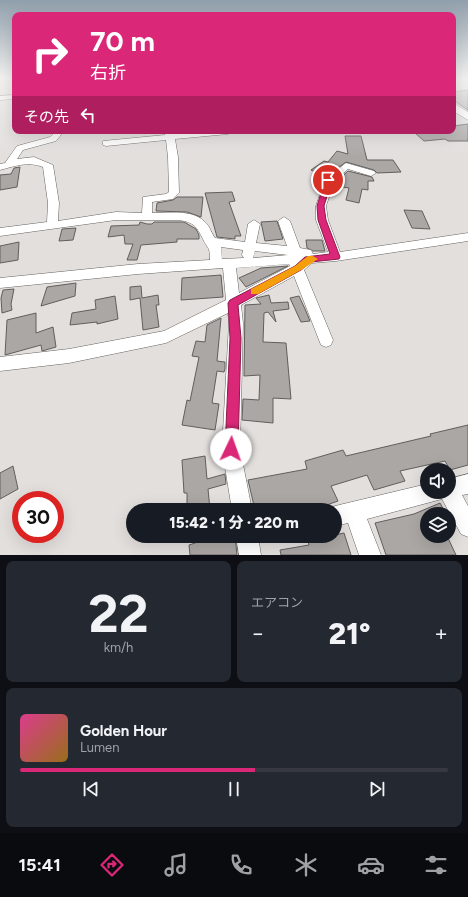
<!DOCTYPE html>
<html lang="ja">
<head>
<meta charset="utf-8">
<style>
  body { margin:0; font-family:Figtree,"Noto Sans JP",sans-serif; background:#242831; color:#f1f3f6; height:100vh; display:flex; flex-direction:column; font-size:15px; white-space:nowrap }
  * { box-sizing:border-box; margin:0 }
  p { font-size:13px; color:#9ea1a6 }
  .icon { flex:none; width:22px; height:22px; fill:none; stroke:currentColor; stroke-width:2; stroke-linecap:round; stroke-linejoin:round }
  .map { position:relative; height:555px; overflow:hidden }
  .side { display:flex; flex-direction:column; gap:6px; padding:6px; background:#0d0f14; flex:1 }
  .side>* { flex:none }
  .banner { position:absolute; left:12px; top:12px; width:444px; height:122px; border-radius:8px; box-shadow:0 4px 16px #0002; background:#db2777; color:#fff; overflow:hidden }
  .buttons { position:absolute; left:420px; top:463px; display:grid; gap:8px }
  .buttons a { display:grid; place-items:center; width:36px; height:36px; border-radius:50%; background:#171b24; box-shadow:0 4px 16px #0002; font-size:20px }
  .speed { position:absolute; left:12px; top:491px; display:flex; gap:8px; font-size:20px; font-weight:700; text-align:center }
  .speed>* { display:grid; place-content:center; width:52px; height:52px; border-radius:50%; background:#171b24; box-shadow:0 4px 16px #0002; line-height:1 }
  .speed .limit { border:6px solid #d22; background:#fff; color:#111 }
  .pin { position:absolute; display:grid; place-items:center; width:34px; height:34px; color:#fff; margin:-17px; border:2px solid #fff; border-radius:50%; box-shadow:0 1px 4px #0007 }
  .me { position:absolute; width:44px; margin:-22px; rotate:3deg; stroke-linejoin:round; filter:drop-shadow(0 0 3px #0008) }
  .turn { display:flex; align-items:center; gap:14px; height:84px; padding:0 12px; font-size:18px }
  .turn .icon { width:52px; height:52px; stroke-width:2.5 }
  .turn b { display:block; font-size:28px; line-height:34px }
  .then { display:flex; align-items:center; height:38px; padding:0 12px; background:#0003; gap:8px; font-size:15px }
  .big { font-size:30px; font-weight:800; line-height:1.1 }
  .side .widget { flex:1; display:flex; flex-direction:column; justify-content:center; gap:6px; min-width:0; padding:0 14px; border-radius:8px; background:#242831 }
  .side .dial { align-items:center; gap:0 }
  .dial b { font-size:52px; line-height:1 }
  .song { display:flex; align-items:center; gap:12px }
  .cover { width:48px; height:48px; border-radius:6px; background:linear-gradient(135deg,hsl(330 70% 55%),hsl(40 70% 35%)) }
  .played { height:4px; border-radius:2px; background:linear-gradient(90deg,#db2777 55%,#363941 55%) }
  .keys { display:flex; justify-content:space-around; direction:ltr }
  .heat { display:flex; justify-content:space-between; align-items:center; font-size:22px; direction:ltr }
  .side .tiles { flex:1; display:grid; gap:6px; grid-template-columns:1fr 1fr }
  .widget:last-child { grid-column:span 2 }
  .trip { position:absolute; left:126px; top:503px; width:216px; height:40px; border-radius:20px; background:#171b24; box-shadow:0 4px 16px #0002; font-weight:800; line-height:40px; text-align:center }
  .menu { display:flex; height:64px; justify-content:space-around; align-items:center; background:#090b0e; color:#9ea1a6 }
  .menu .icon { width:28px; height:28px }
  .menu .current { color:#db2777 }
  .menu b { font-size:18px; color:#f1f3f6 }
  .map>svg:first-child { display:block }
  .building { fill:#aaa7a5; stroke:#615e5c }
  .lines { fill:none; stroke-linecap:round; stroke-linejoin:round }
  .minor-casing { stroke:#656360; stroke-width:1 }
  .major-casing { stroke:#656360; stroke-width:1 }
  .minor { fill:#fff; fill-rule:evenodd }
  .major { fill:#fff; fill-rule:evenodd }
  .route { fill:#db2777; stroke:#8e194d }
  .slow { fill:#f59e0b }
</style>
</head>
<body>
<div class="map">
<svg width="468" height="555" viewBox="0 0 468 555">
  <rect width="100%" height="100%" fill="#e2dfdd"/>
  <!-- building -->
  <g class="building">
    <polygon points="468,90 468,110 453,100 453,92"/>
    <polygon points="468,124 468,141 448,141 445,139 424,141 415,133 453,131 453,126"/>
    <polygon points="345,136 361,136 367,160 393,160 401,172 377,173 374,170 346,162 326,177 311,170 324,161 328,162 337,151 348,154"/>
    <polygon points="20,167 17,187 0,190 0,175 11,174 14,168"/>
    <polygon points="348,171 372,177 374,181 368,181 368,190 362,189 359,203 346,200 349,188 336,186 337,181"/>
    <polygon points="232,192 235,201 229,202 241,236 235,236 235,239 217,237 205,193"/>
    <polygon points="177,197 203,197 201,217 187,212 156,211 157,203 173,200"/>
    <polygon points="404,210 422,211 430,229 412,228"/>
    <polygon points="277,221 283,239 265,241 261,222"/>
    <polygon points="140,222 147,224 152,224 154,222 184,222 196,229 199,235 199,239 177,239 177,242 141,245 137,260 127,260 133,244 125,244 124,235 108,237 111,226 139,225"/>
    <polygon points="76,228 73,240 59,241 62,229"/>
    <polygon points="306,240 322,240 325,251 313,251 307,248"/>
    <polygon points="19,242 18,260 0,263 0,246"/>
    <polygon points="288,266 246,287 239,278 261,268"/>
    <polygon points="221,275 223,297 181,300 182,278"/>
    <polygon points="76,283 75,296 41,306 47,287"/>
    <polygon points="141,286 142,298 158,295 159,305 156,305 159,327 143,330 140,298 130,300 130,287"/>
    <polygon points="14,289 11,304 12,310 2,313 1,298 3,290"/>
    <polygon points="269,295 271,303 288,302 289,309 273,311 276,322 268,312 264,313 263,342 286,343 291,399 273,398 273,423 242,420 243,399 259,400 260,375 244,376 245,305 261,304 256,298"/>
    <polygon points="115,296 118,319 97,324 97,322 70,325 72,313 96,309 95,300"/>
    <polygon points="299,296 305,309 310,321 301,322 290,298"/>
    <polygon points="36,313 36,333 53,327 56,347 42,351 41,345 5,355 7,320"/>
    <polygon points="221,318 217,361 225,362 225,369 224,372 217,371 212,403 219,404 215,430 182,425 187,400 190,401 199,357 192,356 196,341 205,342 207,325"/>
    <polygon points="468,425 468,465 450,470 445,461 400,471 405,481 374,490 367,475 331,486 338,501 321,507 302,510 273,510 272,505 255,510 248,480 307,469 305,461 343,450 346,456 431,436 430,434"/>
    <polygon points="205,456 207,479 225,474 226,484 208,489 210,510 187,510 187,493 184,493 182,460"/>
    <polygon points="13,466 18,489 0,499 0,473"/>
    <polygon points="440,503 446,514 427,514 427,536 447,536 456,555 386,555 375,523 414,514"/>
    <polygon points="344,533 351,555 281,555 280,550 309,545 308,541"/>
    <polygon points="216,536 235,536 237,555 190,555 189,545"/>
  </g>
  <g class="lines">
    <!-- minor casing -->
    <g class="minor-casing">
      <g id="minor">
        <polygon points="15,95 15,99 0,100 0,96"/>
        <path d="M56,131H64L56,141L23,150L17,159L34,157L53,165L59,203L58,221L116,212L142,213L143,197L166,194L169,192L168,157L166,140L106,146L103,145V141L165,135V131H173L174,134L202,131H232L228,134L175,139L178,157L179,193L173,199L152,202V213C168,213 193,209 205,222C210,226 211,233 215,238L245,242L248,224L254,220L260,224L256,243L287,246L278,221L284,217L290,221L300,248L311,250L313,254L328,252L316,220V206L325,179L346,163L374,171L376,173L371,176L348,169L334,182L326,206L328,220L340,252L468,233V241L336,261L312,263L304,270L333,340L331,345L326,347L321,345L319,340L294,276L241,305L243,323L240,449L252,510H232L222,449L229,323L228,313L166,343L69,363L0,371V357L69,349L164,331L226,300L223,268L138,274L0,288V278L138,264L210,260C210,246 208,250 203,239C197,227 194,222 179,220H116L0,236V228L47,222L48,203L43,167C28,161 15,166 0,170V164L5,163L17,146L50,137ZM221,247L243,250L242,255L244,258L222,259ZM255,251L288,255L253,258ZM289,264L290,266L239,293L236,268Z"/>
        <polygon points="468,474 468,494 462,495 468,506 468,537 461,534 442,499 367,519 381,555 359,555 348,523 335,526 335,510 327,510 335,506 427,484 427,492 449,492 449,479"/>
        <polygon points="236,536 258,536 261,555 239,555"/>
      </g>
    </g>
    <!-- major casing -->
    <g class="major-casing">
      <polygon id="major" points="453,103 468,112 468,120 453,111"/>
    </g>
    <!-- minor -->
    <use href="#minor" class="minor"/>
    <!-- major -->
    <use href="#major" class="major"/>
  </g>
  <!-- sky -->
  <linearGradient id="sky" x2="0" y2="1"><stop stop-color="#909fac"/><stop offset="0.5" stop-color="#f2f1f0"/><stop offset="1" stop-color="#f2f1f0" stop-opacity="0"/></linearGradient>
  <rect width="468" height="156" fill="url(#sky)"/>
  <!-- route -->
  <polygon class="route" points="328,178 332,180 324,206 326,220 340,257 339,259 311,262 301,270 238,305 241,338 238,449 236,453 231,455 227,453 225,449 230,338 228,303 230,300 295,266 305,257 330,254 318,220 317,206 325,180"/>
  <!-- slow -->
  <polygon class="slow" points="308,256 313,256 318,259 301,270 258,294 251,294 251,289 295,266"/>
</svg>
<div class="buttons">
<a><svg class="icon" aria-label="sound" viewBox="0 0 24 24"><path d="M4 9h4l5-4v14l-5-4H4zM17 9q2 3 0 6"/></svg></a>
<a><svg class="icon" aria-label="layers" viewBox="0 0 24 24"><path d="M12 4l9 5-9 5-9-5zM3 14l9 5 9-5"/></svg></a>
</div>
<div class="speed"><div class="limit">30</div></div>
<div class="pin" style="left:328px;top:180px;background:#d93025"><svg class="icon" aria-label="arrive" viewBox="0 0 24 24"><path d="M6 21V4h12l-3 4 3 4H6"/></svg></div>
<svg class="me" style="left:231px;top:449px" viewBox="-20 -20 40 40"><circle r="19" fill="#fff"/><path d="M0-13L10 11 0 6-10 11z" fill="#db2777"/></svg>
<div class="trip">15:42 · 1 分 · 220 m</div>
<div class="banner">
<div class="turn"><svg class="icon" aria-label="right" viewBox="0 0 24 24"><path d="M7 20v-9h11M14 6l5 5-5 5"/></svg><div><b>70 m</b>右折</div></div>
<div class="then">その先<svg class="icon" aria-label="left" viewBox="0 0 24 24"><path d="M17 20v-9H6M10 6l-5 5 5 5"/></svg></div>
</div>
</div>
<section class="side">
<div class="tiles">
<div class="widget dial"><b>22</b><p>km/h</p></div>
<div class="widget"><p>エアコン</p>
<div class="heat"><a>−</a><b class="big">21°</b><a>+</a></div>
</div>
<div class="widget">
<div class="song"><i class="cover"></i><div><b>Golden Hour</b><p>Lumen</p></div></div>
<div class="played"></div>
<div class="keys"><svg class="icon" aria-label="previous" viewBox="0 0 24 24"><path d="M18 5L8 12l10 7zM5 5v14"/></svg><svg class="icon" aria-label="pause" viewBox="0 0 24 24"><path d="M8 5v14M16 5v14"/></svg><svg class="icon" aria-label="next" viewBox="0 0 24 24"><path d="M6 5l10 7-10 7zM19 5v14"/></svg></div>
</div>
</div>
</section>
<nav class="menu">
<b>15:41</b>
<svg class="icon current" aria-label="directions" viewBox="0 0 24 24"><path d="M12 3l9 9-9 9-9-9zM9 14v-3h6M13 9l2 2-2 2"/></svg>
<svg class="icon" aria-label="music" viewBox="0 0 24 24"><path d="M9 18V5l10-2v13"/><circle cx="6" cy="18" r="3"/><circle cx="16" cy="16" r="3"/></svg>
<svg class="icon" aria-label="phone" viewBox="0 0 24 24"><path d="M5 4h4l2 5-3 2q2 4 5 5l2-3 5 2v4C11 20 4 13 5 4z"/></svg>
<svg class="icon" aria-label="climate" viewBox="0 0 24 24"><path d="M12 3v18M4 7l16 10M4 17L20 7"/></svg>
<svg class="icon" aria-label="car" viewBox="0 0 24 24"><path d="M5 17H2v-5l4-1 3-4h7l3 4 3 1v5h-3M9 17h6M6 11h13"/><circle cx="7" cy="17" r="2"/><circle cx="17" cy="17" r="2"/></svg>
<svg class="icon" aria-label="filters" viewBox="0 0 24 24"><path d="M4 7h16M4 17h16"/><circle cx="9" cy="7" r="2"/><circle cx="15" cy="17" r="2"/></svg>
</nav>
</body>
</html>
